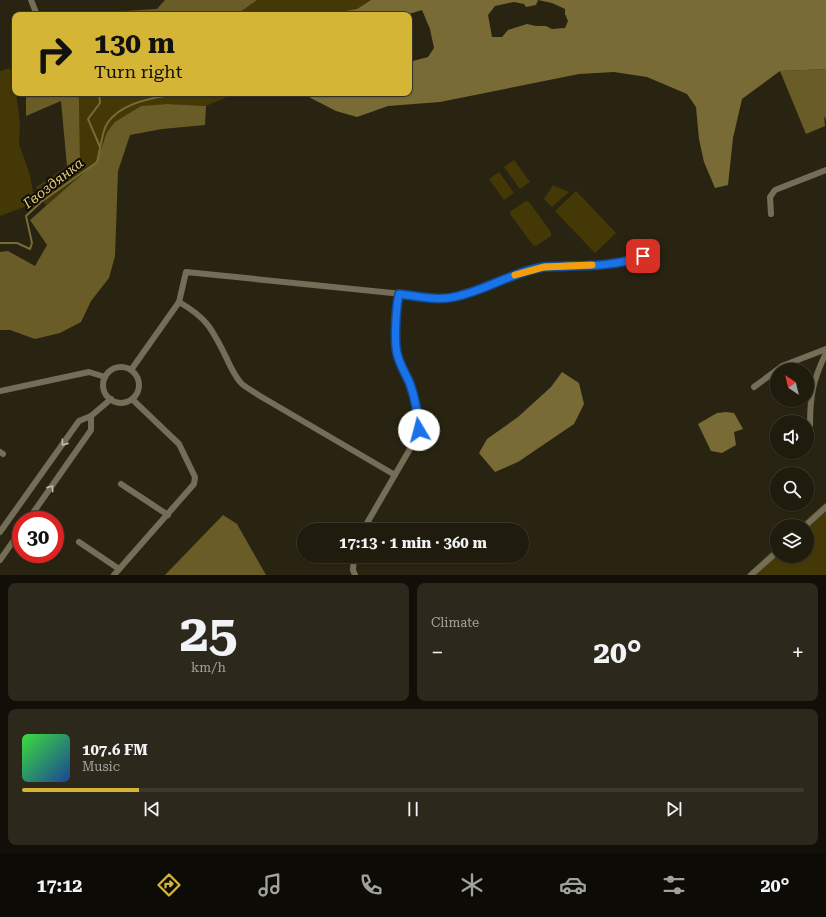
<!DOCTYPE html>
<html lang="en">
<head>
<meta charset="utf-8">
<style>
  body { margin:0; font-family:"Roboto Serif",serif; background:#2c281b; color:#f1f3f6; height:100vh; display:flex; flex-direction:column; font-size:15px; white-space:nowrap }
  * { box-sizing:border-box; margin:0 }
  p { font-size:13px; color:#a1a19d }
  .icon { flex:none; width:22px; height:22px; fill:none; stroke:currentColor; stroke-width:2; stroke-linecap:round; stroke-linejoin:round }
  .map { position:relative; height:575px; overflow:hidden }
  .drawer { display:flex; flex-direction:column; gap:8px; padding:8px; background:#110f07; flex:1 }
  .drawer>* { flex:none }
  .banner { position:absolute; left:12px; top:12px; width:400px; height:84px; border-radius:8px; box-shadow:0 1px 3px #0004,0 0 0 1px #3c392e; background:#d4b535; color:#111; overflow:hidden }
  .needle { width:26px; rotate:325deg }
  .fabs { position:absolute; left:770px; top:363px; display:grid; gap:8px }
  .fabs a { display:grid; place-items:center; width:44px; height:44px; border-radius:50%; background:#1f1b0d; box-shadow:0 1px 3px #0004,0 0 0 1px #3c392e; font-size:20px }
  .speed { position:absolute; left:12px; top:511px; display:flex; gap:8px; font-size:20px; font-weight:700; text-align:center }
  .speed>* { display:grid; place-content:center; width:52px; height:52px; border-radius:50%; background:#1f1b0d; box-shadow:0 1px 3px #0004,0 0 0 1px #3c392e; line-height:1 }
  .speed .limit { border:6px solid #d22; background:#fff; color:#111 }
  .pin { position:absolute; display:grid; place-items:center; width:34px; height:34px; color:#fff; margin:-17px; border-radius:8px; box-shadow:0 2px 6px #0006 }
  .me { position:absolute; width:44px; margin:-22px; rotate:352deg; stroke-linejoin:round; filter:drop-shadow(0 0 3px #0008) }
  .turn { display:flex; align-items:center; gap:14px; height:84px; padding:0 16px; font-size:18px }
  .turn .icon { width:52px; height:52px; stroke-width:2.5 }
  .turn b { display:block; font-size:28px; line-height:34px }
  .big { font-size:30px; font-weight:700; line-height:1.1 }
  .drawer .card { flex:1; display:flex; flex-direction:column; justify-content:center; gap:6px; min-width:0; padding:0 14px; border-radius:8px; background:#2c281b }
  .drawer .dial { align-items:center; gap:0 }
  .dial b { font-size:52px; line-height:1 }
  .song { display:flex; align-items:center; gap:12px }
  .cover { width:48px; height:48px; border-radius:6px; background:linear-gradient(135deg,hsl(120 70% 55%),hsl(220 70% 35%)) }
  .played { height:4px; border-radius:2px; background:linear-gradient(90deg,#d4b535 15%,#3c392e 15%) }
  .keys { display:flex; justify-content:space-around; direction:ltr }
  .heat { display:flex; justify-content:space-between; align-items:center; font-size:22px; direction:ltr }
  .drawer .tiles { flex:1; display:grid; gap:8px; grid-template-columns:1fr 1fr }
  .card:last-child { grid-column:span 2 }
  .trip { position:absolute; left:297px; top:523px; width:232px; height:40px; border-radius:20px; background:#1f1b0d; box-shadow:0 1px 3px #0004,0 0 0 1px #3c392e; font-weight:700; line-height:40px; text-align:center }
  .tabs { display:flex; height:64px; justify-content:space-around; align-items:center; background:#0c0b05; color:#a1a19d }
  .tabs .icon { width:28px; height:28px }
  .tabs .active { color:#d4b535 }
  .tabs b { font-size:18px; color:#f1f3f6 }
  .map>svg:first-child { display:block }
  .green { fill:#443807 }
  .forest { fill:#6a5c26 }
  .water { fill:#796b36; fill-rule:evenodd }
  .lines { fill:none; stroke-linecap:round; stroke-linejoin:round }
  .stream { stroke:#796b36; stroke-width:2 }
  .street { stroke:#746e58; stroke-width:6 }
  .oneway { stroke:#c0bcac }
  .route-casing { stroke:#114b97; stroke-width:10 }
  .route { stroke:#1a73e8; stroke-width:7 }
  .slow { stroke:#f59e0b; stroke-width:7 }
  .labels { text-anchor:middle; stroke-width:4; stroke-linejoin:round; paint-order:stroke }
  .water-label { font-size:14px; font-style:italic; fill:#e0ca78; stroke:#0f0d06 }
</style>
</head>
<body>
<div class="map">
<svg width="826" height="575" viewBox="0 0 826 575">
  <rect width="100%" height="100%" fill="#292411"/>
  <!-- green -->
  <g class="green">
    <polygon points="257,0 371,0 357,9 339,12 329,15 236,15"/>
    <polygon points="9,68 15,75 15,93 16,93 20,124 19,144 30,175 35,203 0,216 0,71"/>
    <polygon points="77,93 212,93 213,95 234,94 206,106 167,104 141,106 107,132 97,161 46,206 36,187 80,158 79,99"/>
    <polygon points="514,160 530,182 520,189 504,167"/>
    <polygon points="499,172 514,193 504,200 489,179"/>
    <polygon points="553,185 569,192 552,207 544,199"/>
    <polygon points="576,191 616,233 595,253 555,211"/>
    <polygon points="526,201 529,202 551,232 551,236 536,246 533,245 510,214 511,211"/>
    <polygon points="826,502 826,575 746,575 777,546 777,556 807,556 807,526 799,526"/>
  </g>
  <!-- forest -->
  <g class="forest">
    <polygon points="165,0 257,0 236,15 119,15 125,11 157,9"/>
    <polygon points="826,69 826,120 824,116 825,126 806,134 780,71"/>
    <polygon points="26,93 77,93 79,99 80,158 67,166 61,101 26,116"/>
    <polygon points="167,104 206,106 205,125 162,129 130,135 118,171 115,256 109,278 91,301 81,322 60,333 35,339 10,330 0,330 0,252 8,251 35,266 47,245 30,220 97,161 107,132 115,122 141,106"/>
    <polygon points="223,515 237,524 266,575 165,575"/>
  </g>
  <!-- water -->
  <g class="water">
    <path d="M371,0H826V69L780,71L742,99L733,138L728,185L715,188L704,162L699,139L696,107L687,94L647,77L614,72L579,74L440,102L388,106L357,117L336,111L303,94L289,93H409V62L428,57L434,48L430,29L422,10L406,15H329L339,12L357,9ZM538,0L552,3L565,9V14L568,21L565,28L552,29L546,26H536L527,24L508,30L502,37H492L488,15L495,6L514,2L524,4L526,7L536,5Z"/>
    <polygon points="562,372 579,383 584,404 574,424 518,462 495,472 479,453 487,439 518,417 551,387"/>
    <polygon points="726,412 734,413 743,429 734,432 736,445 722,453 711,451 698,424 717,413"/>
  </g>
  <g class="lines">
    <!-- stream -->
    <g class="stream">
      <polyline points="99,93 100,103 88,119 100,147"/>
      <path d="M0,243H17L30,249L32,243L26,216L41,202L97,162C100,151 101,139 105,128C116,101 164,95 190,93"/>
    </g>
    <!-- street -->
    <g class="street">
      <polyline points="31,0 37,15"/>
      <polyline points="771,214 770,197 775,190 826,170"/>
      <path d="M179,302C207,318 212,329 226,357C230,366 235,377 242,384C247,388 254,392 260,396L395,475"/>
      <circle cx="121" cy="385" r="18"/>
      <path d="M131,370L179,302L186,272L442,298C478,295 509,272 544,267C572,263 627,271 648,251"/>
      <polyline points="777,370 782,366 826,349"/>
      <polyline points="754,387 777,370"/>
      <polyline points="0,391 89,372 105,377"/>
      <path d="M810,425C810,395 813,380 826,353"/>
      <polyline points="0,452 3,454"/>
      <polyline points="121,484 168,515"/>
      <polyline points="28,520 91,430 91,416"/>
      <polyline points="805,526 826,507"/>
      <polyline points="363,530 414,442 419,430 418,421 410,385 397,353 396,339 397,303 399,294"/>
      <polyline points="0,532 79,421 91,416 111,399"/>
      <polyline points="79,542 119,569"/>
      <polyline points="354,556 353,570 355,575"/>
      <polyline points="0,560 21,530"/>
      <polyline points="114,575 194,484 195,477 179,444 132,399"/>
      <polyline points="751,575 777,552"/>
    </g>
  </g>
  <!-- one-way arrows -->
  <defs><path id="oneway-chevron" d="M-2-3.5L2.5 0L-2 3.5" fill="none" stroke-width="1.6" stroke-linecap="round" stroke-linejoin="round"/></defs>
  <g class="oneway">
    <use href="#oneway-chevron" transform="translate(64 443) rotate(125)"/>
    <use href="#oneway-chevron" transform="translate(51 488) rotate(-55)"/>
  </g>
  <g class="lines">
    <!-- route casing -->
    <g class="route-casing">
      <path id="route" d="M419,430C418,415 415,398 410,384C406,374 399,364 397,353C394,341 396,307 399,294C417,296 437,301 454,297C485,291 512,272 543,267C551,266 560,267 568,266C593,266 619,265 643,256"/>
    </g>
    <!-- route -->
    <use href="#route" class="route"/>
    <!-- slow -->
    <polyline class="slow" points="515,275 544,267 592,265"/>
  </g>
  <g class="labels">
    <!-- water labels -->
    <g class="water-label">
      <text transform="translate(53 183) rotate(-38)" y="5">Гвоздянка</text>
    </g>
  </g>
</svg>
<div class="fabs">
<a><svg class="needle" viewBox="-14 -14 28 28"><path d="M0-13l5 13h-10z" fill="#e53935"/><path d="M0 13l5-13h-10z" fill="#a1a19d"/></svg></a>
<a><svg class="icon" aria-label="sound" viewBox="0 0 24 24"><path d="M4 9h4l5-4v14l-5-4H4zM17 9q2 3 0 6"/></svg></a>
<a><svg class="icon" aria-label="search" viewBox="0 0 24 24"><circle cx="10" cy="10" r="6"/><path d="M15 15l6 6"/></svg></a>
<a><svg class="icon" aria-label="layers" viewBox="0 0 24 24"><path d="M12 4l9 5-9 5-9-5zM3 14l9 5 9-5"/></svg></a>
</div>
<div class="speed"><div class="limit">30</div></div>
<div class="pin" style="left:643px;top:256px;background:#d93025"><svg class="icon" aria-label="arrive" viewBox="0 0 24 24"><path d="M6 21V4h12l-3 4 3 4H6"/></svg></div>
<svg class="me" style="left:419px;top:430px" viewBox="-20 -20 40 40"><circle r="19" fill="#fff"/><path d="M0-13L10 11 0 6-10 11z" fill="#1a73e8"/></svg>
<div class="trip">17:13 · 1 min · 360 m</div>
<div class="banner">
<div class="turn"><svg class="icon" aria-label="right" viewBox="0 0 24 24"><path d="M7 20v-9h11M14 6l5 5-5 5"/></svg><div><b>130 m</b>Turn right</div></div>
</div>
</div>
<section class="drawer">
<div class="tiles">
<div class="card dial"><b>25</b><p>km/h</p></div>
<div class="card"><p>Climate</p>
<div class="heat"><a>−</a><b class="big">20°</b><a>+</a></div>
</div>
<div class="card">
<div class="song"><i class="cover"></i><div><b>107.6 FM</b><p>Music</p></div></div>
<div class="played"></div>
<div class="keys"><svg class="icon" aria-label="previous" viewBox="0 0 24 24"><path d="M18 5L8 12l10 7zM5 5v14"/></svg><svg class="icon" aria-label="pause" viewBox="0 0 24 24"><path d="M8 5v14M16 5v14"/></svg><svg class="icon" aria-label="next" viewBox="0 0 24 24"><path d="M6 5l10 7-10 7zM19 5v14"/></svg></div>
</div>
</div>
</section>
<nav class="tabs">
<b>17:12</b>
<svg class="icon active" aria-label="directions" viewBox="0 0 24 24"><path d="M12 3l9 9-9 9-9-9zM9 14v-3h6M13 9l2 2-2 2"/></svg>
<svg class="icon" aria-label="music" viewBox="0 0 24 24"><path d="M9 18V5l10-2v13"/><circle cx="6" cy="18" r="3"/><circle cx="16" cy="16" r="3"/></svg>
<svg class="icon" aria-label="phone" viewBox="0 0 24 24"><path d="M5 4h4l2 5-3 2q2 4 5 5l2-3 5 2v4C11 20 4 13 5 4z"/></svg>
<svg class="icon" aria-label="climate" viewBox="0 0 24 24"><path d="M12 3v18M4 7l16 10M4 17L20 7"/></svg>
<svg class="icon" aria-label="car" viewBox="0 0 24 24"><path d="M5 17H2v-5l4-1 3-4h7l3 4 3 1v5h-3M9 17h6M6 11h13"/><circle cx="7" cy="17" r="2"/><circle cx="17" cy="17" r="2"/></svg>
<svg class="icon" aria-label="filters" viewBox="0 0 24 24"><path d="M4 7h16M4 17h16"/><circle cx="9" cy="7" r="2"/><circle cx="15" cy="17" r="2"/></svg>
<b>20°</b>
</nav>
</body>
</html>
